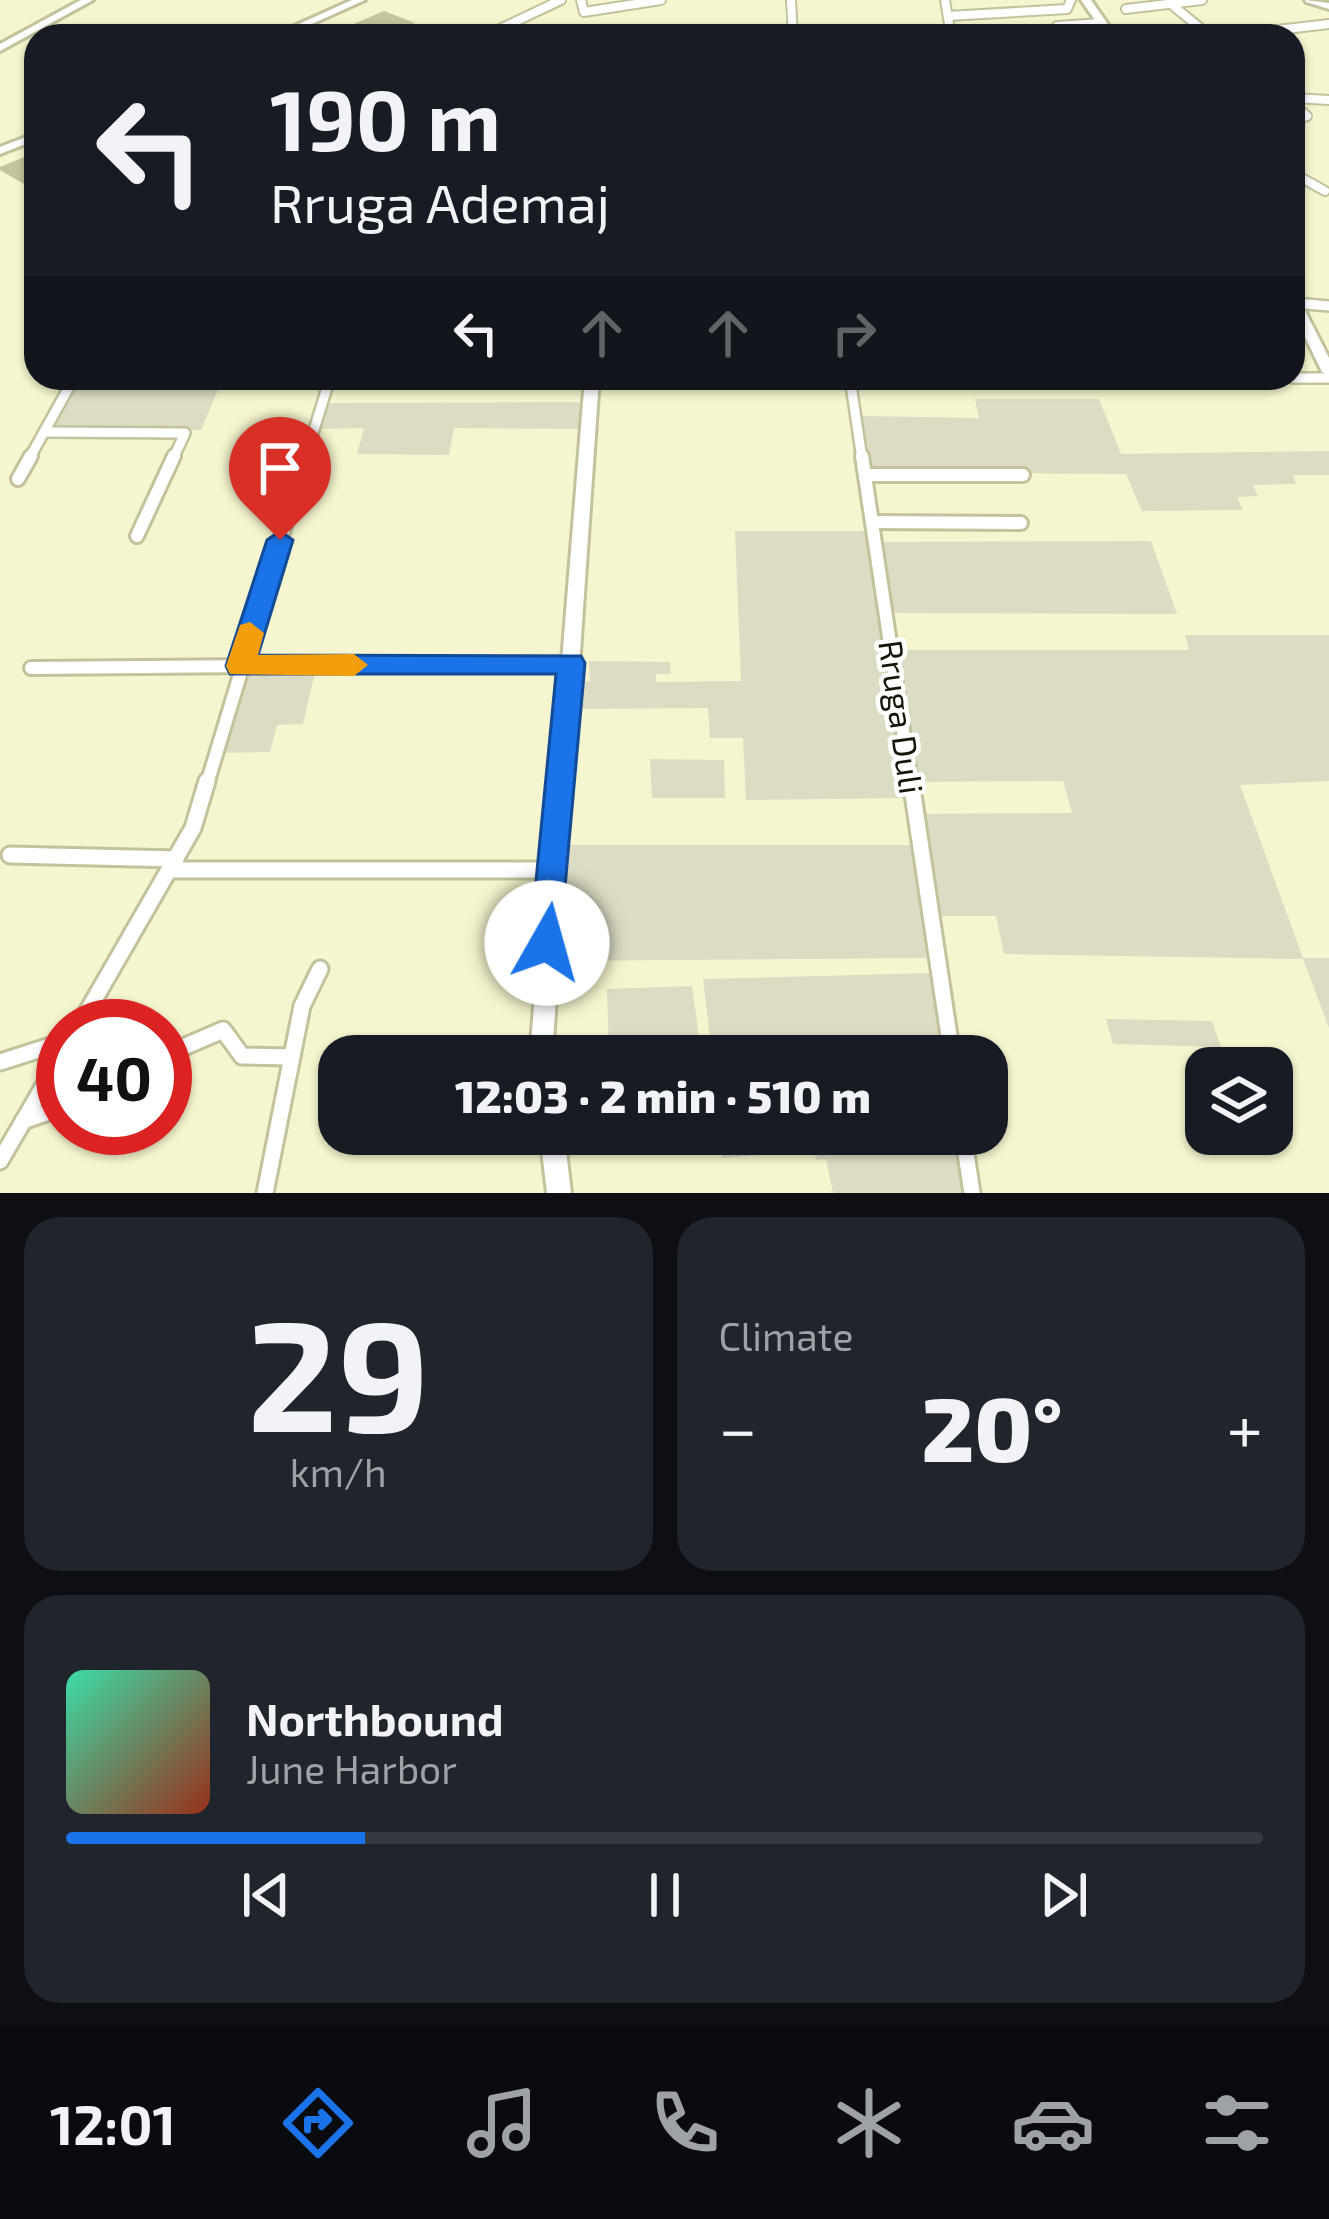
<!DOCTYPE html>
<html lang="en">
<head>
<meta charset="utf-8">
<style>
  body { margin:0; font-family:"Exo 2",sans-serif; background:#20242c; color:#f1f3f6; height:100vh; display:flex; flex-direction:column; font-size:45px; white-space:nowrap }
  * { box-sizing:border-box; margin:0 }
  p { font-size:39px; color:#9ea1a6 }
  .icon { flex:none; width:66px; height:66px; fill:none; stroke:currentColor; stroke-width:2; stroke-linecap:round; stroke-linejoin:round }
  .map { position:relative; height:1193px; overflow:hidden }
  .side { display:flex; flex-direction:column; gap:24px; padding:24px; background:#0d0f14; flex:1 }
  .side>* { flex:none }
  .hud { position:absolute; left:24px; top:24px; width:1281px; height:366px; border-radius:36px; box-shadow:0 3px 9px #0004; background:#171b24; color:#f1f3f6; overflow:hidden }
  .controls { position:absolute; left:1185px; top:1047px; display:grid; gap:24px }
  .controls a { display:grid; place-items:center; width:108px; height:108px; border-radius:24px; background:#171b24; box-shadow:0 3px 9px #0004; font-size:60px }
  .speed { position:absolute; left:36px; top:999px; display:flex; gap:24px; font-size:60px; font-weight:700; text-align:center }
  .speed>* { display:grid; place-content:center; width:156px; height:156px; border-radius:50%; background:#171b24; box-shadow:0 3px 9px #0004; line-height:1 }
  .speed .limit { border:18px solid #d22; background:#fff; color:#111 }
  .pin { position:absolute; display:grid; place-items:center; width:102px; height:102px; color:#fff; margin:-123px -51px; border-radius:50% 50% 50% 0; rotate:-45deg; box-shadow:0 0 12px #0007 }
  .pin .icon { rotate:45deg }
  .me { position:absolute; width:132px; margin:-66px; rotate:7deg; stroke-linejoin:round; filter:drop-shadow(0 0 9px #0008) }
  .turn { display:flex; align-items:center; gap:42px; height:252px; padding:0 48px; font-size:54px }
  .turn .icon { width:156px; height:156px; stroke-width:2.5 }
  .turn b { display:block; font-size:84px; line-height:102px }
  .lanes { display:flex; align-items:center; height:114px; padding:0 48px; background:#0003; justify-content:center; gap:60px; direction:ltr }
  .lanes .off { opacity:.35 }
  .big { font-size:90px; font-weight:800; line-height:1.1 }
  .side .tile { flex:1; display:flex; flex-direction:column; justify-content:center; gap:18px; min-width:0; padding:0 42px; border-radius:36px; background:#20242c }
  .side .dial { align-items:center; gap:0 }
  .dial b { font-size:156px; line-height:1 }
  .song { display:flex; align-items:center; gap:36px }
  .cover { width:144px; height:144px; border-radius:18px; background:linear-gradient(135deg,hsl(160 70% 55%),hsl(10 70% 35%)) }
  .played { height:12px; border-radius:6px; background:linear-gradient(90deg,#1a73e8 25%,#363941 25%) }
  .keys { display:flex; justify-content:space-around; direction:ltr }
  .heat { display:flex; justify-content:space-between; align-items:center; font-size:66px; direction:ltr }
  .side .tiles { flex:1; display:grid; gap:24px; grid-template-columns:1fr 1fr }
  .tile:last-child { grid-column:span 2 }
  .trip { position:absolute; left:318px; top:1035px; width:690px; height:120px; border-radius:36px; background:#171b24; box-shadow:0 3px 9px #0004; font-weight:800; line-height:120px; text-align:center }
  .dock { display:flex; height:192px; justify-content:space-around; align-items:center; background:#090b0e; color:#9ea1a6 }
  .dock .icon { width:84px; height:84px }
  .dock .active { color:#1a73e8 }
  .dock b { font-size:54px; color:#f1f3f6 }
  .map>svg:first-child { display:block }
  .green { fill:#dcdcc4 }
  .building { fill:#c4c49f }
  .lines { fill:none; stroke-linecap:round; stroke-linejoin:round }
  .street-far3-casing { stroke:#c3c29d; stroke-width:12 }
  .street-far2-casing { stroke:#c3c29d; stroke-width:14 }
  .street-far1-casing { stroke:#c3c29d; stroke-width:18 }
  .street-casing { stroke:#c3c29d; stroke-width:21 }
  .secondary-casing { stroke:#c3c29d; stroke-width:6 }
  .primary-casing { stroke:#c3c29d; stroke-width:6 }
  .street-far3 { stroke:#fff; stroke-width:8 }
  .street-far2 { stroke:#fff; stroke-width:9 }
  .street-far1 { stroke:#fff; stroke-width:12 }
  .street { stroke:#fff; stroke-width:15 }
  .secondary { fill:#fff; fill-rule:evenodd }
  .primary { fill:#fff; fill-rule:evenodd }
  .route { fill:#1a73e8; stroke:#114b97; stroke-width:3 }
  .slow { fill:#f59e0b }
  .labels { text-anchor:middle; stroke-width:9; stroke-linejoin:round; paint-order:stroke }
  .street-label { font-size:33px; fill:#151407; stroke:#fff }
</style>
</head>
<body>
<div class="map">
<svg width="1329" height="1193" viewBox="0 0 1329 1193">
  <rect width="100%" height="100%" fill="#f5f5cf"/>
  <!-- green -->
  <g class="green">
    <polygon points="69,389 218,390 201,430 48,432"/>
    <polygon points="975,399 1099,399 1121,454 1329,451 1329,475 1293,475 1296,484 1253,485 1258,496 1237,497 1243,510 1142,511 1126,474 868,472 859,416 979,418"/>
    <polygon points="584,402 582,429 454,428 449,455 357,454 364,428 319,429 327,403"/>
    <polygon points="735,531 867,531 907,798 746,800 743,738 710,738 708,708 577,709 578,682 590,681 589,661 670,662 671,674 656,674 656,682 741,681"/>
    <polygon points="1151,541 1177,614 893,613 879,542"/>
    <polygon points="1185,635 1329,635 1329,781 1240,785 1303,958 1329,958 1329,1028 1303,959 1004,954 996,916 936,916 920,814 1072,813 1063,781 915,782 894,650 1189,650"/>
    <polygon points="246,668 316,668 303,724 277,725 270,752 218,753"/>
    <polygon points="650,759 724,760 725,798 652,798"/>
    <polygon points="565,845 914,845 929,958 554,961"/>
    <polygon points="932,973 945,1056 712,1056 703,979"/>
    <polygon points="692,986 700,1044 696,1049 609,1056 607,989"/>
    <polygon points="1106,1019 1212,1021 1221,1047 1113,1044"/>
    <polygon points="720,1134 958,1134 967,1193 833,1193 826,1159 816,1160 815,1150 722,1158"/>
  </g>
  <!-- building -->
  <g class="building">
    <polygon points="384,11 415,23 386,36 325,36"/>
    <polygon points="36,152 36,191 0,170 0,167"/>
  </g>
  <g class="lines">
    <!-- street-far3 casing -->
    <g class="street-far3-casing">
      <g id="street-far3">
        <polyline points="581,0 584,12 661,0"/>
        <polyline points="791,0 793,36"/>
        <polyline points="945,0 951,36"/>
        <polyline points="1171,4 1210,36"/>
        <polyline points="1126,9 1202,0"/>
        <polyline points="948,16 1067,9 1071,0"/>
        <polyline points="1057,26 1102,23"/>
        <polyline points="1243,34 1329,24"/>
        <polyline points="485,36 561,0"/>
        <polyline points="1293,98 1329,100"/>
        <polyline points="1293,104 1307,116 1293,121"/>
        <polyline points="1293,173 1325,191"/>
      </g>
    </g>
    <!-- street-far2 casing -->
    <g class="street-far2-casing">
      <g id="street-far2">
        <polyline points="1295,303 1329,306"/>
        <polyline points="850,378 862,459"/>
        <polyline points="1293,378 1329,378"/>
        <polyline points="44,432 185,433 173,459"/>
        <polyline points="29,459 74,378"/>
        <polyline points="305,459 330,378"/>
      </g>
    </g>
    <!-- street-far1 casing -->
    <g class="street-far1-casing">
      <g id="street-far1">
        <polyline points="862,456 911,784"/>
        <polyline points="865,475 1023,475"/>
        <polyline points="18,479 31,456"/>
        <polyline points="872,522 1021,523"/>
        <polyline points="137,536 174,456"/>
        <polyline points="31,668 571,663"/>
        <polyline points="207,784 306,456"/>
      </g>
    </g>
    <!-- street casing -->
    <g class="street-casing">
      <g id="street">
        <polyline points="911,781 952,1056"/>
        <polyline points="10,855 176,859"/>
        <polyline points="169,870 556,870"/>
        <polyline points="79,1026 193,828 207,781"/>
        <polyline points="165,1055 223,1030 242,1056 292,1057"/>
        <polyline points="0,1062 63,1042"/>
        <polyline points="23,1121 63,1107"/>
        <polyline points="963,1134 972,1193"/>
        <polyline points="0,1161 63,1053"/>
        <polyline points="265,1193 302,1006 320,969"/>
      </g>
    </g>
    <!-- secondary casing -->
    <g class="secondary-casing">
      <g id="secondary">
        <polygon points="81,0 93,0 0,51 0,44"/>
        <polygon points="352,0 365,0 285,36 272,36"/>
        <polygon points="1081,0 1091,0 1116,36 1106,36"/>
        <polygon points="36,133 36,140 0,154 0,147"/>
        <polygon points="1293,295 1299,299 1329,358 1329,376 1322,372 1293,312"/>
        <polygon points="585,378 599,378 552,1056 530,1056"/>
        <polygon points="540,1134 564,1134 571,1193 547,1193"/>
      </g>
    </g>
    <!-- primary casing -->
    <g class="primary-casing">
      <polygon id="primary" points="1305,0 1329,3 1329,9 1306,2"/>
    </g>
    <!-- street-far3 -->
    <use href="#street-far3" class="street-far3"/>
    <!-- street-far2 -->
    <use href="#street-far2" class="street-far2"/>
    <!-- street-far1 -->
    <use href="#street-far1" class="street-far1"/>
    <!-- street -->
    <use href="#street" class="street"/>
    <!-- secondary -->
    <use href="#secondary" class="secondary"/>
    <!-- primary -->
    <use href="#primary" class="primary"/>
  </g>
  <!-- route -->
  <polygon class="route" points="280,531 293,540 258,655 581,656 585,663 559,954 547,958 535,954 530,943 556,674 230,674 226,666 267,540"/>
  <!-- slow -->
  <polygon class="slow" points="250,622 264,633 258,655 354,654 368,665 354,676 230,674 226,666 240,625"/>
  <g class="labels">
    <!-- street labels -->
    <g class="street-label">
      <text transform="translate(901 717) rotate(82)" y="12">Rruga Duli</text>
    </g>
  </g>
</svg>
<div class="controls">
<a><svg class="icon" aria-label="layers" viewBox="0 0 24 24"><path d="M12 4l9 5-9 5-9-5zM3 14l9 5 9-5"/></svg></a>
</div>
<div class="speed"><div class="limit">40</div></div>
<div class="pin" style="left:280px;top:540px;background:#d93025"><svg class="icon" aria-label="arrive" viewBox="0 0 24 24"><path d="M6 21V4h12l-3 4 3 4H6"/></svg></div>
<svg class="me" style="left:547px;top:943px" viewBox="-20 -20 40 40"><circle r="19" fill="#fff"/><path d="M0-13L10 11 0 6-10 11z" fill="#1a73e8"/></svg>
<div class="trip">12:03 · 2 min · 510 m</div>
<div class="hud">
<div class="turn"><svg class="icon" aria-label="left" viewBox="0 0 24 24"><path d="M17 20v-9H6M10 6l-5 5 5 5"/></svg><div><b>190 m</b>Rruga Ademaj</div></div>
<div class="lanes"><svg class="icon" aria-label="left" viewBox="0 0 24 24"><path d="M17 20v-9H6M10 6l-5 5 5 5"/></svg><svg class="icon off" aria-label="ahead" viewBox="0 0 24 24"><path d="M12 20V5M6 11l6-6 6 6"/></svg><svg class="icon off" aria-label="ahead" viewBox="0 0 24 24"><path d="M12 20V5M6 11l6-6 6 6"/></svg><svg class="icon off" aria-label="right" viewBox="0 0 24 24"><path d="M7 20v-9h11M14 6l5 5-5 5"/></svg></div>
</div>
</div>
<section class="side">
<div class="tiles">
<div class="tile dial"><b>29</b><p>km/h</p></div>
<div class="tile"><p>Climate</p>
<div class="heat"><a>−</a><b class="big">20°</b><a>+</a></div>
</div>
<div class="tile">
<div class="song"><i class="cover"></i><div><b>Northbound</b><p>June Harbor</p></div></div>
<div class="played"></div>
<div class="keys"><svg class="icon" aria-label="previous" viewBox="0 0 24 24"><path d="M18 5L8 12l10 7zM5 5v14"/></svg><svg class="icon" aria-label="pause" viewBox="0 0 24 24"><path d="M8 5v14M16 5v14"/></svg><svg class="icon" aria-label="next" viewBox="0 0 24 24"><path d="M6 5l10 7-10 7zM19 5v14"/></svg></div>
</div>
</div>
</section>
<nav class="dock">
<b>12:01</b>
<svg class="icon active" aria-label="directions" viewBox="0 0 24 24"><path d="M12 3l9 9-9 9-9-9zM9 14v-3h6M13 9l2 2-2 2"/></svg>
<svg class="icon" aria-label="music" viewBox="0 0 24 24"><path d="M9 18V5l10-2v13"/><circle cx="6" cy="18" r="3"/><circle cx="16" cy="16" r="3"/></svg>
<svg class="icon" aria-label="phone" viewBox="0 0 24 24"><path d="M5 4h4l2 5-3 2q2 4 5 5l2-3 5 2v4C11 20 4 13 5 4z"/></svg>
<svg class="icon" aria-label="climate" viewBox="0 0 24 24"><path d="M12 3v18M4 7l16 10M4 17L20 7"/></svg>
<svg class="icon" aria-label="car" viewBox="0 0 24 24"><path d="M5 17H2v-5l4-1 3-4h7l3 4 3 1v5h-3M9 17h6M6 11h13"/><circle cx="7" cy="17" r="2"/><circle cx="17" cy="17" r="2"/></svg>
<svg class="icon" aria-label="filters" viewBox="0 0 24 24"><path d="M4 7h16M4 17h16"/><circle cx="9" cy="7" r="2"/><circle cx="15" cy="17" r="2"/></svg>
</nav>
</body>
</html>
